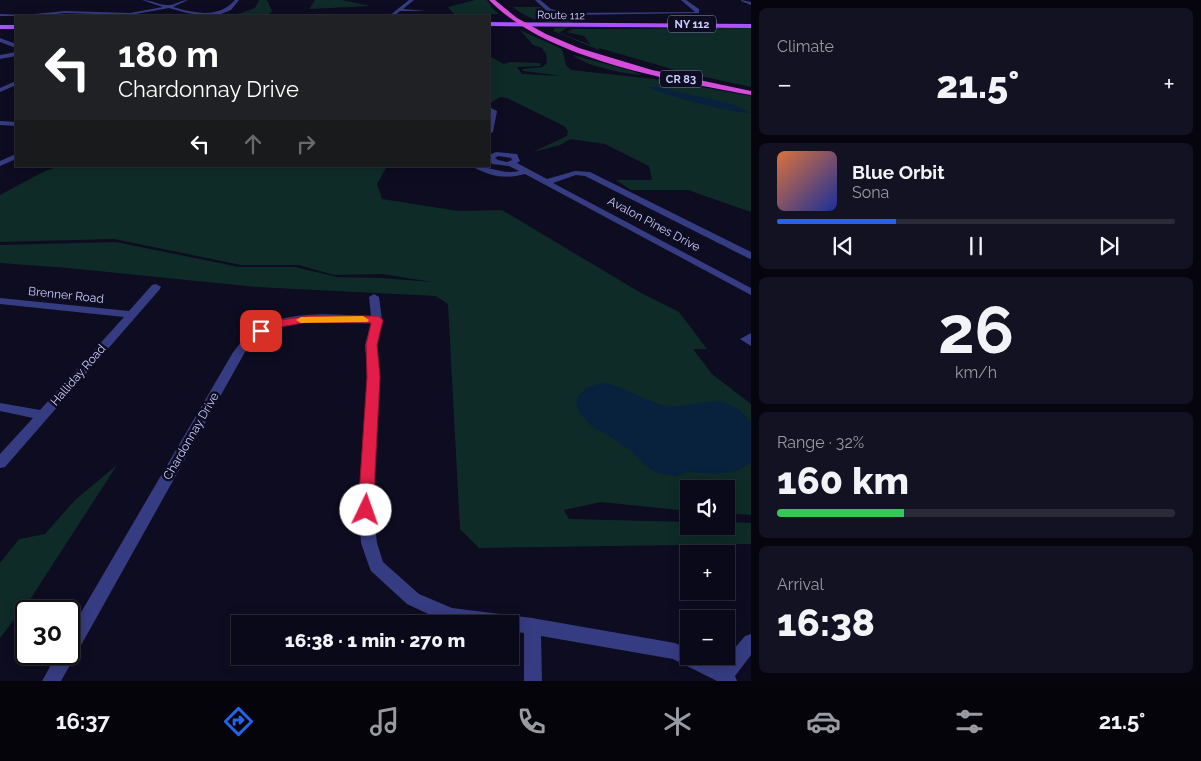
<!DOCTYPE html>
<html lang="en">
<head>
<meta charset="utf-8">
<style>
  body { margin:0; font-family:Raleway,sans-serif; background:#131222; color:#f1f3f6; height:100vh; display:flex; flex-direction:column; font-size:19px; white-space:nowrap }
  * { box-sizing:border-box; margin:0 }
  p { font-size:16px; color:#999aa2 }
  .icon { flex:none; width:28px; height:28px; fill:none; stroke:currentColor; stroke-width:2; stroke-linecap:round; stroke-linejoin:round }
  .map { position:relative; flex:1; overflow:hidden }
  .details { display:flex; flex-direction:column; gap:8px; padding:8px; background:#06050e; width:450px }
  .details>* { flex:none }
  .guide { position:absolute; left:15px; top:15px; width:475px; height:152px; border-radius:0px; box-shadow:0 2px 12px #0003,0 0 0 1px #2a2a38; background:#202124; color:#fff; overflow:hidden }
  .buttons { position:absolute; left:680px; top:480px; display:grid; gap:10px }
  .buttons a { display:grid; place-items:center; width:55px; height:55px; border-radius:0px; background:#0a0919; box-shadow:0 2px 12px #0003,0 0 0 1px #2a2a38; font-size:25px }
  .speed { position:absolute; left:15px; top:600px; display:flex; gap:10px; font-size:25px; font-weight:700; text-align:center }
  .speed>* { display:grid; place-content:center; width:65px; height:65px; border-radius:50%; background:#0a0919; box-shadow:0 2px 12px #0003,0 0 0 1px #2a2a38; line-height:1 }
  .speed .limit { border:2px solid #111; border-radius:8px; background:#fff; color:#111 }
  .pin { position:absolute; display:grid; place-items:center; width:42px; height:42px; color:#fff; margin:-21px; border-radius:10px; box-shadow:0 2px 8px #0006 }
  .me { position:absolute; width:55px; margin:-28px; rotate:3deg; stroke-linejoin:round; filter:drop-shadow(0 0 4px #0008) }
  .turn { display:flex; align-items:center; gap:18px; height:105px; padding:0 20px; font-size:22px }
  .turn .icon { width:65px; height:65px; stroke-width:2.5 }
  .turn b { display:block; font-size:35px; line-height:42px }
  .lanes { display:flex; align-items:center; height:48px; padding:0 20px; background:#0003; justify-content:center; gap:25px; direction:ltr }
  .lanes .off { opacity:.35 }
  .big { font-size:38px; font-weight:800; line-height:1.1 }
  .details .widget { flex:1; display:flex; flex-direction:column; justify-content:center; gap:8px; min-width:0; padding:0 18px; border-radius:8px; background:#131222 }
  .details .dial { align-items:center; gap:0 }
  .dial b { font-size:65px; line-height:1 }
  .song { display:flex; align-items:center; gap:15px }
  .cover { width:60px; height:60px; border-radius:8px; background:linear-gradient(135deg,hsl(20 70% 55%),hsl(230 70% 35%)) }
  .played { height:5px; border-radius:2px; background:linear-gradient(90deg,#2563eb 30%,#2a2a38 30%) }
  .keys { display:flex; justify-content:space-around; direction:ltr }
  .heat { display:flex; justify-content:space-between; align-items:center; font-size:28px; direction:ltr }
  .charge { height:8px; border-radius:4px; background:linear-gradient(90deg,#34c759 32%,#2a2a38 0) }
  .trip { position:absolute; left:231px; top:615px; width:288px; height:50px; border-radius:0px; background:#0a0919; box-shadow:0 2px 12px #0003,0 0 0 1px #2a2a38; font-weight:800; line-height:50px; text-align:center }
  .dock { display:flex; height:80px; justify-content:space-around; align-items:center; background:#04040a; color:#999aa2 }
  .dock .icon { width:35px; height:35px }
  .dock .active { color:#2563eb }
  .dock b { font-size:22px; color:#f1f3f6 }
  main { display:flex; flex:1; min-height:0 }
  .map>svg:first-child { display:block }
  .green { fill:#0f2b27 }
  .water { fill:#08223e }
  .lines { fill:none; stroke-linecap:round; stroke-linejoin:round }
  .minor { fill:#363c81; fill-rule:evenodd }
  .primary { fill:#aa53ff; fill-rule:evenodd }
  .trunk { fill:#d44dda; fill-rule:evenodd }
  .route { fill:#e11d48; stroke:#92132f }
  .slow { fill:#f59e0b }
  .labels { text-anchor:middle; stroke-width:5; stroke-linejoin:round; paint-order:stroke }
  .far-street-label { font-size:11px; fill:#cccdff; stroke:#0d0c21 }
  .shield { fill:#0d0c21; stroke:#9393bc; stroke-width:1 }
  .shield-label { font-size:11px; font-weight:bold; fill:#cccdff }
  .street-label { font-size:12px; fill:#cccdff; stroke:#0d0c21 }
</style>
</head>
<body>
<main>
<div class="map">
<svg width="751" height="681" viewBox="0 0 751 681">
  <rect width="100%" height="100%" fill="#0d0c21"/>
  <!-- green -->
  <g class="green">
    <polygon points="259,0 267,0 272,11 267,16 233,16 255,8"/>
    <polygon points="315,0 342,0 370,6 309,9"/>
    <polygon points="475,0 487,0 492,8 499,14 449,16 454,14 448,7"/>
    <path d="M513,7H540L550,13L571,15L579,22C551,22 537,26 513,7Z"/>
    <polygon points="568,27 559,33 591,45 584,36 566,32 573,29 751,28 751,87 682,72 599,48 599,50 553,31 555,28"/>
    <polygon points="520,30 562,49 566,65 571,70 663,80 751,96 751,212 688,190 631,190 616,180 652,180 649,166 605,144 570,139 560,145 533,152 567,136 568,131 564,126 507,98 500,97 489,104 489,56 504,64 511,62 540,63 541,66 517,67 522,74 563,76 523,71 523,69 542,67 547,63 546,54 542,48 533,45"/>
    <path d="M573,55L632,71L642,75C625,74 585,66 573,55Z"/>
    <polygon points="60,166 387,166 377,184 382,199 459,211 502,210 641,293 679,312 707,349 693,349 712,374 751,404 751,515 726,513 726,489 689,489 689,511 601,502 564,510 569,519 689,522 689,526 726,526 726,522 751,523 751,544 479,548 460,529 448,304 436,296 256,287 68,268 0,263 0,245 116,242 239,267 295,267 337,277 382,278 432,282 382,274 334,275 299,265 241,265 114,239 0,242 0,195 45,171"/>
    <polygon points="117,465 31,598 0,638 0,563 19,539 45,534 75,500"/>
  </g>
  <!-- water -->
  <g class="water">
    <path d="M649,87H657L733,104L750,113C740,115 653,93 649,87Z"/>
    <path d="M605,383C626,387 643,400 664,405C701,412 717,384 751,421V463L736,471L715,474L688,472L676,476L659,474L644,465L631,451L611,437L591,426L578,411L576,400C584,387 590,385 605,383Z"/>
  </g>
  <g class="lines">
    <!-- minor -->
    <g class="minor">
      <path d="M142,0C151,0 159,5 167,5C174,6 181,0 188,0L173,7C194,13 219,19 235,0H239L231,10L221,14L209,16L187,13L169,8L130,15L65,13L36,16H0V14L24,15L65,11L130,13L163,7Z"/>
      <polygon points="409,0 414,0 403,9 426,11 400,11 394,16 389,16"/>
      <polygon points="535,0 540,0 551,9 568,13 695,12 681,0 686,0 699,9 699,13 568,15 547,11"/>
      <polygon points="741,0 751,2 751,5 741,1"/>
      <polygon points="0,38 16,44 16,48 0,42"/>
      <polygon points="16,52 16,56 0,59 0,55"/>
      <polygon points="16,81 16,85 0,92 0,88"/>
      <polygon points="489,107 497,111 493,132 489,134 490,112 489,111"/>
      <polygon points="0,121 16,122 16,126 0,125"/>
      <path d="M496,152L517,154L520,161L517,163L547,179L575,171L590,172L751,252V259L748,258L585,176L576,175L553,183L751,288V295L525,174C507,179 492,177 475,168L474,166C490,166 502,175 519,171L509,166L492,164L489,159V155ZM498,156L511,158L512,160L507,162L498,160L495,158Z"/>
      <polygon points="16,154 16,159 0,166 0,161"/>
      <polygon points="156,284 161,287 160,289 5,467 0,468 0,454 33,418 0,411 0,403 40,410 124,317 0,304 0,298 129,311 152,285"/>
      <path d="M374,294L379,297L382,320L377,345L380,377L373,510L377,543L383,562L419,594L452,608L532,618L675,643L689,649V656H705L721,664L745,636L751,634V655L735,676L737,681H717L673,659L541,636L542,681H524V633L510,631V624H451L445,622L407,604L371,571L369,566L361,543L359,510L368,377L365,345L371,323C343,322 296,316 271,329C261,335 253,343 245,352L61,681H42L57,654H69V633L232,354C264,306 321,314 371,316L369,297Z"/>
      <polygon points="751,333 751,346 740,339"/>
    </g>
    <!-- primary -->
    <g class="primary">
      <polygon points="489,22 751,24 751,28 489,26"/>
      <rect x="0" y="25" width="16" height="4"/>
    </g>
    <!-- trunk -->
    <path class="trunk" d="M489,0H495L517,18L546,34L579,48L652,70L751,91V95C671,80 548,60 489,0Z"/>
  </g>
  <!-- route -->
  <polygon class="route" points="308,316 378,316 383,320 377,345 380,377 373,510 371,514 366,516 360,514 358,510 367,377 366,345 371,323 308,322 275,328 261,335 255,331 267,322"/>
  <!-- slow -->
  <polygon class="slow" points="363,316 369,320 367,322 301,323 296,320 301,317"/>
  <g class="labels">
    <!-- far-street labels -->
    <g class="far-street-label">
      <text transform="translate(561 15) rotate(1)" y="4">Route 112</text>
    </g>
    <!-- shield labels -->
    <g class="shield">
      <rect x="668" y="15.5" width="48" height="17" rx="4"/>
      <rect x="660" y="70.5" width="42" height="17" rx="4"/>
    </g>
    <g class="shield-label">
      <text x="692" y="28">NY 112</text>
      <text x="681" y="83">CR 83</text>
    </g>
    <!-- street labels -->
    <g class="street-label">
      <text transform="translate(654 224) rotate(28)" y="4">Avalon Pines Drive</text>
      <text transform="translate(66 295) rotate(6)" y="4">Brenner Road</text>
      <text transform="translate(78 375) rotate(-49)" y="4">Halliday Road</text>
      <text transform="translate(191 436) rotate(-60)" y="4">Chardonnay Drive</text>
    </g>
  </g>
</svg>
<div class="buttons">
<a><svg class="icon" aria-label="sound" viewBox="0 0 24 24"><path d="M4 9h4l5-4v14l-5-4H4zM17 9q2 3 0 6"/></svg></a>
<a>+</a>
<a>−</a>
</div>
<div class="speed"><div class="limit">30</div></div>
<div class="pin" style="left:261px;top:331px;background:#d93025"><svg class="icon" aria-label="arrive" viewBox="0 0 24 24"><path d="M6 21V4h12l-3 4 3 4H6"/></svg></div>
<svg class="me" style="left:366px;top:510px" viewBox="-20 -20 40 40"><circle r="19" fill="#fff"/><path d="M0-13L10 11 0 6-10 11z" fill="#e11d48"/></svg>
<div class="trip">16:38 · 1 min · 270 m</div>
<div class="guide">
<div class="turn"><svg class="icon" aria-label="left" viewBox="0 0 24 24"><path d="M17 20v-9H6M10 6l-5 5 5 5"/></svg><div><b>180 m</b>Chardonnay Drive</div></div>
<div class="lanes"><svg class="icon" aria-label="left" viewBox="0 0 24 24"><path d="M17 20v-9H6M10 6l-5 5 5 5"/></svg><svg class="icon off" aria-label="ahead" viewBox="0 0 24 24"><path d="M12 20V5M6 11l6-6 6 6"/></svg><svg class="icon off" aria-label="right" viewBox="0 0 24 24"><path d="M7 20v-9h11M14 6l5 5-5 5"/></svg></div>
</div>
</div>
<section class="details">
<div class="widget"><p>Climate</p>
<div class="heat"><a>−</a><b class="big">21.5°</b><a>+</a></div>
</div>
<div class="widget">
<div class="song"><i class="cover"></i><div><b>Blue Orbit</b><p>Sona</p></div></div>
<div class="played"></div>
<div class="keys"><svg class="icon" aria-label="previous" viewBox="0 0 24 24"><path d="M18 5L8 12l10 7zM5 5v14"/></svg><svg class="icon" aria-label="pause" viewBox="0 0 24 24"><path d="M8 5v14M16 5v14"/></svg><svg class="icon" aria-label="next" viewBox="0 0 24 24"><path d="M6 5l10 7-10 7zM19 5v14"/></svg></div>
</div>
<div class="widget dial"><b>26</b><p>km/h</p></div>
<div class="widget"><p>Range · 32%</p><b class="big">160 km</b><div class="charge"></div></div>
<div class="widget"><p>Arrival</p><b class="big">16:38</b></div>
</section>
</main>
<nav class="dock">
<b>16:37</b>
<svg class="icon active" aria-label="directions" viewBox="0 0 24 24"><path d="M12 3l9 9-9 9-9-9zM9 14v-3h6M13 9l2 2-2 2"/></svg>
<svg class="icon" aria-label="music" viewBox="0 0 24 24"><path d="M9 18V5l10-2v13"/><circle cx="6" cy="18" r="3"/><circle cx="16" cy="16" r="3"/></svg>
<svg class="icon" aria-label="phone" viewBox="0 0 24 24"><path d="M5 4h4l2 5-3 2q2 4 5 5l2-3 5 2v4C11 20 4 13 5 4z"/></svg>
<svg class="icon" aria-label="climate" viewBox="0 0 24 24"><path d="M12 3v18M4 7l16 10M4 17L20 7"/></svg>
<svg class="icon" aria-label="car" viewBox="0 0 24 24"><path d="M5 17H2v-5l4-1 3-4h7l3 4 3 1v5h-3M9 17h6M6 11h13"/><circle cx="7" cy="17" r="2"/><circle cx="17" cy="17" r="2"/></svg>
<svg class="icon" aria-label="filters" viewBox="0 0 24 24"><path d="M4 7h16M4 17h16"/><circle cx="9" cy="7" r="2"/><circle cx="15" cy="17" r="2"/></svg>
<b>21.5°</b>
</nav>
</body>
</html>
